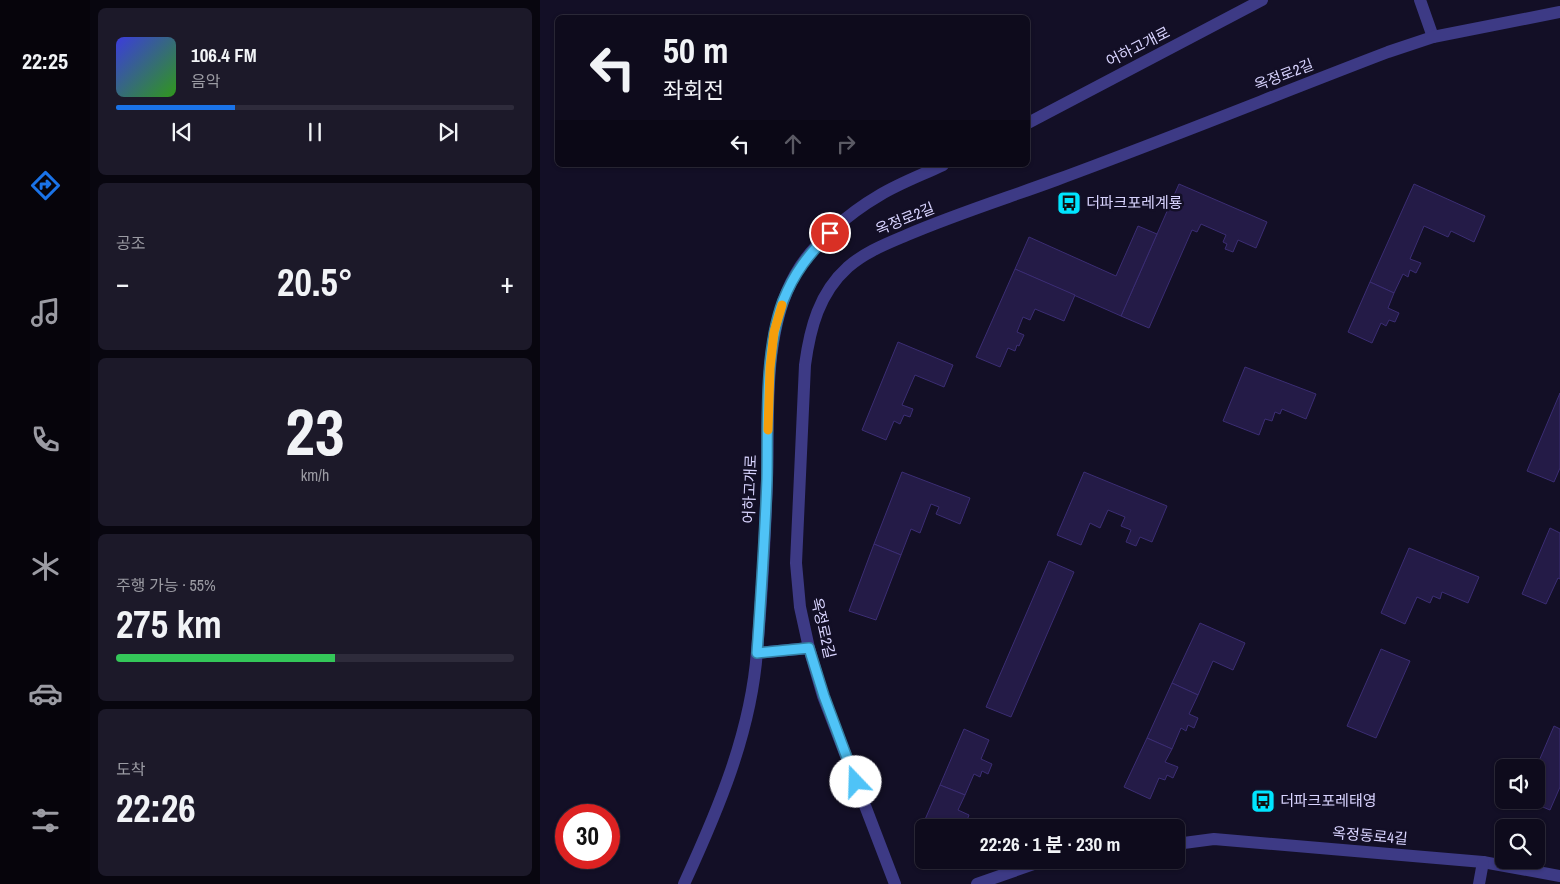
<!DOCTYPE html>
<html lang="ko">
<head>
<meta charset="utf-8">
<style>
  body { margin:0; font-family:"Archivo Narrow","Noto Sans KR",sans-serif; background:#1c1929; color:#f1f3f6; height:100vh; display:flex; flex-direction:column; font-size:19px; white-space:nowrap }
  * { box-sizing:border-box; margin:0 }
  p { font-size:16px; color:#9b9ba3 }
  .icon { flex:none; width:28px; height:28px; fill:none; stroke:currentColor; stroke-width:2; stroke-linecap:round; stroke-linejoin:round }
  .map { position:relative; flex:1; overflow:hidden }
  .drawer { display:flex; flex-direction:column; gap:8px; padding:8px; background:#08060f; width:450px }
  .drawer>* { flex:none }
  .banner { position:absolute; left:15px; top:15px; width:475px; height:152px; border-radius:8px; box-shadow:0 1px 4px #0004,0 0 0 1px #2e2b3b; background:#0e0b1c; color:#f1f3f6; overflow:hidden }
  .fabs { position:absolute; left:955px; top:759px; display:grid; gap:10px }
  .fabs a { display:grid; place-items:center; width:50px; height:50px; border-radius:8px; background:#0e0b1c; box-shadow:0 1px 4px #0004,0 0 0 1px #2e2b3b; font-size:25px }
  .speed { position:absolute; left:15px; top:804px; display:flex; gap:10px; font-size:25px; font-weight:700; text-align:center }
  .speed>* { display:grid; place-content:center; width:65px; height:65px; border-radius:50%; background:#0e0b1c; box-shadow:0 1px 4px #0004,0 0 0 1px #2e2b3b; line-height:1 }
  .speed .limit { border:8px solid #d22; background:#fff; color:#111 }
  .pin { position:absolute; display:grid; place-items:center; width:42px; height:42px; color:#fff; margin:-21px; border:2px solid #fff; border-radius:50%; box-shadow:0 1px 5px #0007 }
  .me { position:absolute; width:55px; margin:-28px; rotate:339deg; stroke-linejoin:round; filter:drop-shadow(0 0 4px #0008) }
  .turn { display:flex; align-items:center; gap:18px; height:105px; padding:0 25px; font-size:22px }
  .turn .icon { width:65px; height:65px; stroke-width:2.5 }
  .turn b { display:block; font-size:35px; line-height:42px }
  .lanes { display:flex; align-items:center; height:48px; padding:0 25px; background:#0003; justify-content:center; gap:25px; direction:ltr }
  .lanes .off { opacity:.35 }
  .big { font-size:38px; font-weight:700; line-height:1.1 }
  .drawer .tile { flex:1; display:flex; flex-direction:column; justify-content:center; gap:8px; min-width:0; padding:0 18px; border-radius:8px; background:#1c1929 }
  .drawer .dial { align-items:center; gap:0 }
  .dial b { font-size:65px; line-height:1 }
  .song { display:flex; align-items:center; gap:15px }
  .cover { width:60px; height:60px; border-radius:8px; background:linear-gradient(135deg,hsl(240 70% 55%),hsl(110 70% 35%)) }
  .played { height:5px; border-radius:2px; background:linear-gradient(90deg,#1a73e8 30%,#2e2b3b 30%) }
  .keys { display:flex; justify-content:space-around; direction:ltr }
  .heat { display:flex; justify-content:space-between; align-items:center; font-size:28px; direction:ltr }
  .charge { height:8px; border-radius:4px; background:linear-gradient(90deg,#34c759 55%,#2e2b3b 0) }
  .trip { position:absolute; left:375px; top:819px; width:270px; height:50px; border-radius:8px; background:#0e0b1c; box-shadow:0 1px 4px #0004,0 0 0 1px #2e2b3b; font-weight:700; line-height:50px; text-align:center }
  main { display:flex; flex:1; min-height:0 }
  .menu { display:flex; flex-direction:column; width:90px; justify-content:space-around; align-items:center; background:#06040b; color:#9b9ba3 }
  .menu .icon { width:35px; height:35px }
  .menu .active { color:#1a73e8 }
  .menu b { font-size:22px; color:#f1f3f6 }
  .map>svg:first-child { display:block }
  .building { fill:#241b47; stroke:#3b2d73 }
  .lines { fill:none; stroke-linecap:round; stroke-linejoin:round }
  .street { stroke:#3d3a85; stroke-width:12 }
  .route-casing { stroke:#337fa1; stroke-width:12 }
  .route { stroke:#4fc3f7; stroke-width:9 }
  .slow { stroke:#f59e0b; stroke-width:9 }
  .labels { text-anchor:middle; stroke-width:5; stroke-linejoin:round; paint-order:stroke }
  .street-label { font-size:15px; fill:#d9d4ff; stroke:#130f26 }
  .poi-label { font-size:15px; fill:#d9d4ff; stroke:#130f26; text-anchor:start }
</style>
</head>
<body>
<main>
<nav class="menu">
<b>22:25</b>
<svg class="icon active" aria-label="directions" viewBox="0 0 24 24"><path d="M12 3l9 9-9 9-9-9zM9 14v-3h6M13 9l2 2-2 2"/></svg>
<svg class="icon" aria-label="music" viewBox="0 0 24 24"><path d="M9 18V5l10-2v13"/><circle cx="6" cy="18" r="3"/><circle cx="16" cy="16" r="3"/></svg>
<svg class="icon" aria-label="phone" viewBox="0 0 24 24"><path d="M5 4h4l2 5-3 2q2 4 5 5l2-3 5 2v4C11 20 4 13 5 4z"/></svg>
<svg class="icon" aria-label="climate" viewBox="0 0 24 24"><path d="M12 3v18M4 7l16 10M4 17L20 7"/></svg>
<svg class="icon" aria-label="car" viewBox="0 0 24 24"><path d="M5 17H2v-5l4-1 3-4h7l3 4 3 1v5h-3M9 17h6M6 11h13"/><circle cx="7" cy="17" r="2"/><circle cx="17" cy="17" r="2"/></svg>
<svg class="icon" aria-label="filters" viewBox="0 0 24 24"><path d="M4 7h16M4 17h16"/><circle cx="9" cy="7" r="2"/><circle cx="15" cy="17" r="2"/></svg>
</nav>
<section class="drawer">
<div class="tile">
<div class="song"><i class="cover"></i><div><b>106.4 FM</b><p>음악</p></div></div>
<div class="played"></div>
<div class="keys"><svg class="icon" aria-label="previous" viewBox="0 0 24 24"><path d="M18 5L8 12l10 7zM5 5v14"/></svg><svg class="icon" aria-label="pause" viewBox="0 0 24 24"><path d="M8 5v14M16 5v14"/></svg><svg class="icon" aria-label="next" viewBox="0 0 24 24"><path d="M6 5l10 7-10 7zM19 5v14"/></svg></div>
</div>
<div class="tile"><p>공조</p>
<div class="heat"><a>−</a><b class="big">20.5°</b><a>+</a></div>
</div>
<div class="tile dial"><b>23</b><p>km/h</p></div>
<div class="tile"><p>주행 가능 · 55%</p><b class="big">275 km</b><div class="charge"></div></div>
<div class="tile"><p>도착</p><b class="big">22:26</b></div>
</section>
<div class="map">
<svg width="1020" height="884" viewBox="0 0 1020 884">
  <rect width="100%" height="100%" fill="#130f26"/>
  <!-- building -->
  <g class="building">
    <polygon points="639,184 727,222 716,248 698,240 693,252 685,249 687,244 683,242 686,235 661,224 657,232 652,230 609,328 581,316"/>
    <polygon points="874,184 945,216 934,242 911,231 908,237 884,226 870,259 881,263 876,273 870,270 868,277 863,274 854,293 830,282"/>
    <polygon points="598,226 617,234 581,316 475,269 489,237 576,276"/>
    <polygon points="475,269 535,295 524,321 495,309 490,320 483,317 477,332 484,335 479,346 477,345 475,351 468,348 460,367 436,357"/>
    <polygon points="830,282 854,293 848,308 859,313 855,322 849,320 846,326 841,323 832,343 808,332"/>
    <polygon points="358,342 413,365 404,387 375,375 362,405 373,409 370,417 364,415 360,424 354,421 346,440 322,430"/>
    <polygon points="705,367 776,394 766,419 742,409 740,414 735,412 732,421 725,419 719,435 683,421"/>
    <polygon points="1020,393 1020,468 1014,482 987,471"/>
    <polygon points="362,472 430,498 420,524 396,514 399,507 391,504 380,533 371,529 361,555 334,544"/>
    <polygon points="544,472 627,506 612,542 600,537 596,546 586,542 591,530 581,526 585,517 568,510 560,528 550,523 541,545 517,535"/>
    <polygon points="1010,528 1020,533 1020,579 1018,578 1006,604 982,594"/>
    <polygon points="334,544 361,555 336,620 309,611"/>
    <polygon points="869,548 939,577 928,603 902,592 900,599 893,596 890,603 877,597 865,624 841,613"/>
    <polygon points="509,561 534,572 471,717 446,707"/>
    <polygon points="660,623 705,643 693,670 673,661 658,695 632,683"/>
    <polygon points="841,649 870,661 836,738 807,726"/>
    <polygon points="632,683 658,695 649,714 658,718 654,728 648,725 646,731 641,728 632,749 607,738"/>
    <polygon points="1014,726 1020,729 1020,787 1010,810 986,800 996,800 996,768"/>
    <polygon points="424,729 449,740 441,759 452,764 448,774 442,771 440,777 434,774 425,795 400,785"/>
    <polygon points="607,738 632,749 625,762 638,767 633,778 627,775 625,780 619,778 610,799 584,787"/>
    <polygon points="400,785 425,795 418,810 429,815 426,823 420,821 418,827 412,825 411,828 384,828 384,832 380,831"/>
  </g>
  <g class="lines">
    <!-- street -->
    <g class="street">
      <polyline points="880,0 893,37"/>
      <polyline points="488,123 722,0"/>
      <polyline points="217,653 269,648"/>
      <polyline points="636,844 674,839 943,862 1020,876"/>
      <path d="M144,884C178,810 211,733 217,651C222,595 225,537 227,480C229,416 222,333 255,275C272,244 309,213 340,195C360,183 382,175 403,165"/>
      <path d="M355,884L283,696L269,648L260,607L256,563L265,365C270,328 279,293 308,267C325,252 346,244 367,235C416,214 467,198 516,180C628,139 738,94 848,52L893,37L1020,12"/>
      <polyline points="437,884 505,860"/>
      <polyline points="939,884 943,862"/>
    </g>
  </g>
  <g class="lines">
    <!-- route casing -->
    <g class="route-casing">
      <path id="route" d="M290,233C269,254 254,273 243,301C224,352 228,424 227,479C225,537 221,595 217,653L269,648L284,696L316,782"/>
    </g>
    <!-- route -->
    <use href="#route" class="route"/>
    <!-- slow -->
    <polyline class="slow" points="228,430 230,368 234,332 242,305"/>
  </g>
  <!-- icons -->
  <defs>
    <g id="bus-square" transform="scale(1.25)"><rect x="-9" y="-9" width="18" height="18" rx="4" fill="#00e5ff" stroke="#130f26"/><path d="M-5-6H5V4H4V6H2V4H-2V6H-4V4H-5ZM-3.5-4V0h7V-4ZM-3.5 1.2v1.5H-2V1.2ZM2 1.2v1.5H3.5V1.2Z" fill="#111"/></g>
  </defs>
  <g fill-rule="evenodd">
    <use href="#bus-square" x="529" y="203"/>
    <use href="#bus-square" x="723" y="801"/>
  </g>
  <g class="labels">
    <!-- street labels -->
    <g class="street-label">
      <text transform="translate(598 47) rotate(-27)" y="5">어하고개로</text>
      <text transform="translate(744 75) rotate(-21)" y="5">옥정로2길</text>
      <text transform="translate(365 219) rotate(-22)" y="5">옥정로2길</text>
      <text transform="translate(210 489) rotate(-88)" y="5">어하고개로</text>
      <text transform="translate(283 628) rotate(77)" y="5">옥정로2길</text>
      <text transform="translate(830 836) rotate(5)" y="5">옥정동로4길</text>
    </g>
    <!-- poi labels -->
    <g class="poi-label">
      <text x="546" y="208">더파크포레계룡</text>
      <text x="740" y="806">더파크포레태영</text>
    </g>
  </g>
</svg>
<div class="fabs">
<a><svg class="icon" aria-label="sound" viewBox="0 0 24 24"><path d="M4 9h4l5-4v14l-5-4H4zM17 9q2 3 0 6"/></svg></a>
<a><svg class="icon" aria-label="search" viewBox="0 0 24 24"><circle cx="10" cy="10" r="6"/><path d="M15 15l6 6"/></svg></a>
</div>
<div class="speed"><div class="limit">30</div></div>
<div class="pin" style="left:290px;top:233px;background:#d93025"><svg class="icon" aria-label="arrive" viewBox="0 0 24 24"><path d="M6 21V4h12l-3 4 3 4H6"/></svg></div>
<svg class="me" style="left:316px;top:782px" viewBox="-20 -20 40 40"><circle r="19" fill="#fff"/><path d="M0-13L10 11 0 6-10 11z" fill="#4fc3f7"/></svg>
<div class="trip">22:26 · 1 분 · 230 m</div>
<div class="banner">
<div class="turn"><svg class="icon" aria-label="left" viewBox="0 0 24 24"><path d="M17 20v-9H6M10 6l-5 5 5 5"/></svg><div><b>50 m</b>좌회전</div></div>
<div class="lanes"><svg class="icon" aria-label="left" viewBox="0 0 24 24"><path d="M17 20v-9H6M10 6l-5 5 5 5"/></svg><svg class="icon off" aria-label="ahead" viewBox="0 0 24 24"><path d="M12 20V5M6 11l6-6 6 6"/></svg><svg class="icon off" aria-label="right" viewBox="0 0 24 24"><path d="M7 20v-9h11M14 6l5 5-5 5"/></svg></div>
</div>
</div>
</main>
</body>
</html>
